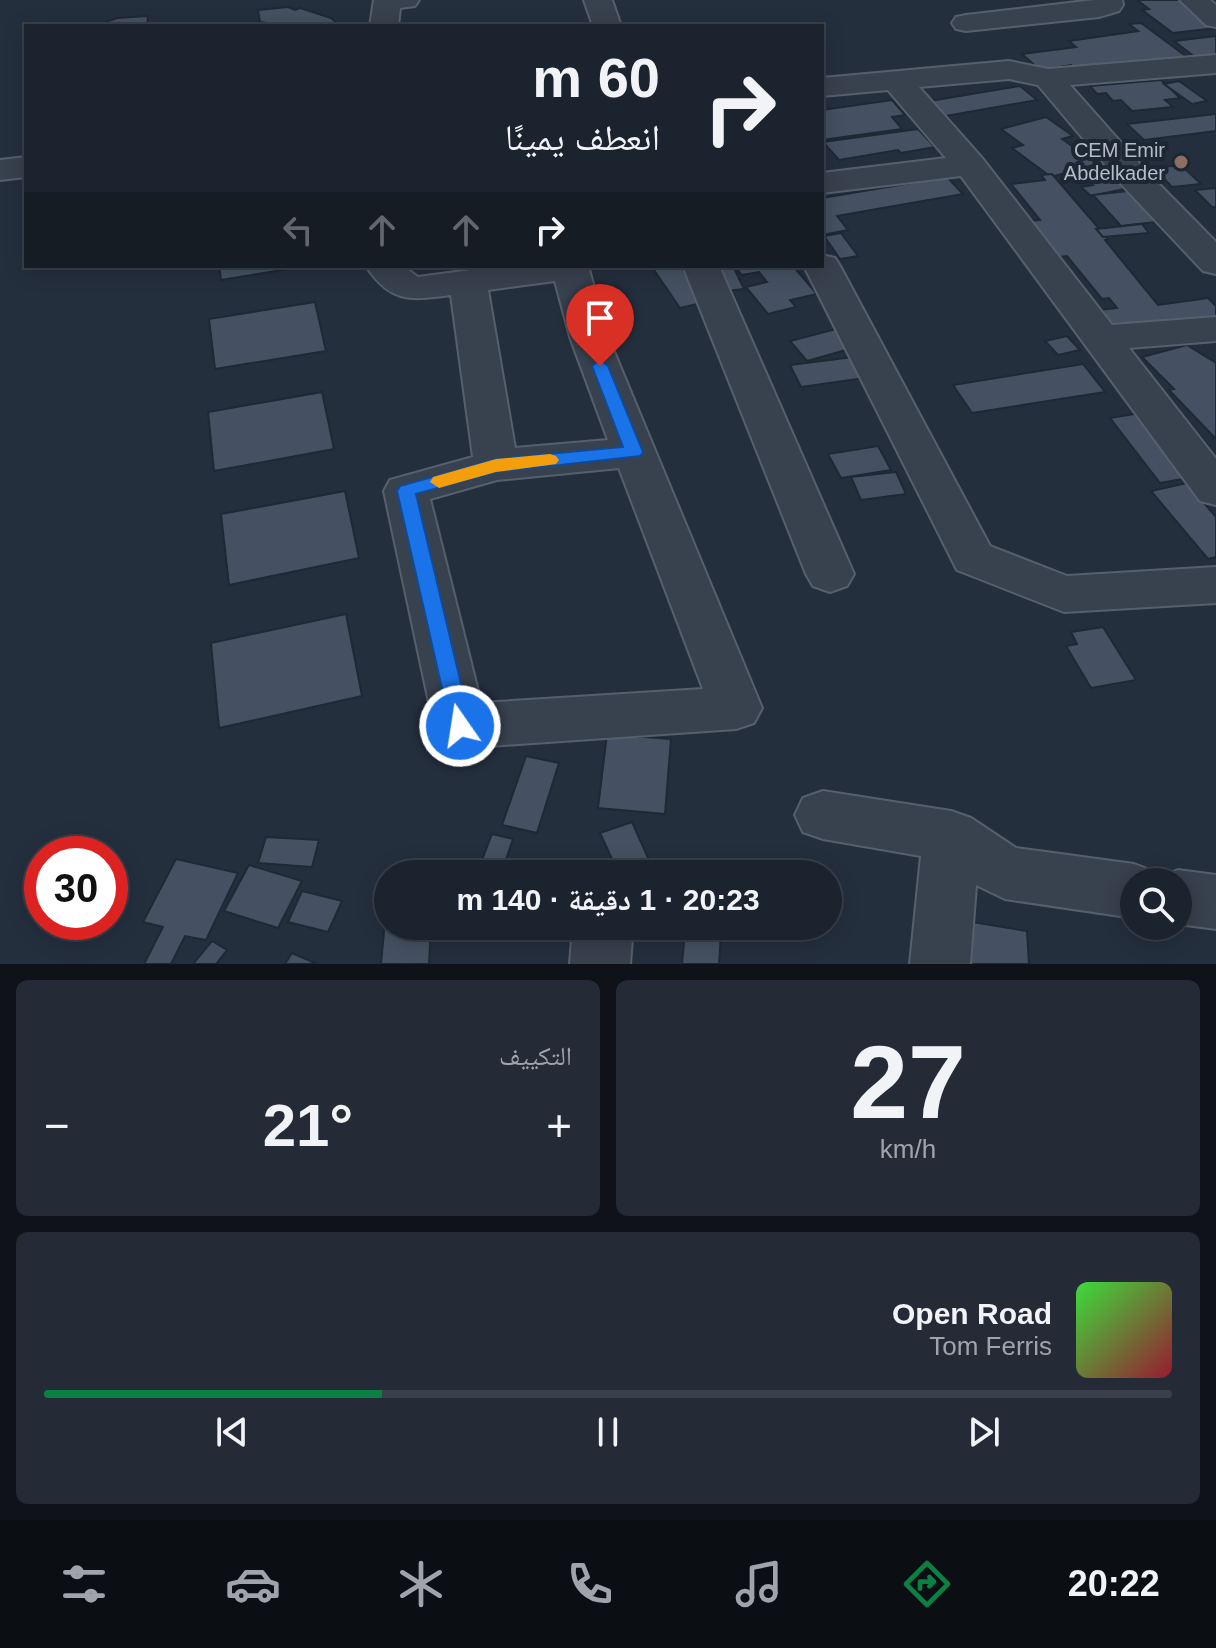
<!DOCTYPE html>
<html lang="ar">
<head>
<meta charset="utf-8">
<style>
  body { margin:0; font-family:Arial,"Noto Naskh Arabic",sans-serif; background:#242b36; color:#f1f3f6; direction:rtl; height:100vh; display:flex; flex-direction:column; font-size:30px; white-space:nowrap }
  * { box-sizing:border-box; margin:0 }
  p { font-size:26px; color:#a0a4aa }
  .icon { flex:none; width:44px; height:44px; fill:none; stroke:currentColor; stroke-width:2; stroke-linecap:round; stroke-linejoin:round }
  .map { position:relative; height:964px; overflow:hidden; direction:ltr }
  .details { display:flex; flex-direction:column; gap:16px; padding:16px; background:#0f1319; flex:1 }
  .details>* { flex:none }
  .banner { position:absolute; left:24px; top:24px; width:800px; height:244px; border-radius:0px; box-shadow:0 4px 20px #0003,0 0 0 2px #39404a; direction:rtl; background:#1b232e; color:#f1f3f6; overflow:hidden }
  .buttons { position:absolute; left:1120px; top:868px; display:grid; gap:16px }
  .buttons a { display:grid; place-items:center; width:72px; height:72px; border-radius:50%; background:#1b232e; box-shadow:0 4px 20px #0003,0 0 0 2px #39404a; font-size:40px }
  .speed { position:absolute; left:24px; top:836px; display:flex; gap:16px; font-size:40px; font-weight:700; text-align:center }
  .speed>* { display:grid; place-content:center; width:104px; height:104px; border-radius:50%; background:#1b232e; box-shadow:0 4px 20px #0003,0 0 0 2px #39404a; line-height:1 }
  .speed .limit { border:12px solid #d22; background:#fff; color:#111 }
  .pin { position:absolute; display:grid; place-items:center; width:68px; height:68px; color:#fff; margin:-82px -34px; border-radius:50% 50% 50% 0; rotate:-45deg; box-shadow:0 0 8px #0007 }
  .pin .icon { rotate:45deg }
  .me { position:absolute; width:88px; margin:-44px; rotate:347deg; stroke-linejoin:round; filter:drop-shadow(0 0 6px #0008) }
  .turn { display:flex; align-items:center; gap:28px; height:168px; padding:0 32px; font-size:36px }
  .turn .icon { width:104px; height:104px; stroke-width:2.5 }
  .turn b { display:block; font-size:56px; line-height:68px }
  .lanes { display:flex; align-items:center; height:76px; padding:0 32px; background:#0003; justify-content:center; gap:40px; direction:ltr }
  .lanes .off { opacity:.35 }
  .big { font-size:60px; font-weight:700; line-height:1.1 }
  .details .card { flex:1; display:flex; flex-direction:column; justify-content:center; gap:12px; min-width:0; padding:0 28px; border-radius:12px; background:#242b36 }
  .details .dial { align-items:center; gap:0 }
  .dial b { font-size:104px; line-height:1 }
  .song { display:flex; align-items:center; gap:24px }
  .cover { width:96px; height:96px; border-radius:12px; background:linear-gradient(135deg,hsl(120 70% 55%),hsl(350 70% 35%)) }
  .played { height:8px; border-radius:4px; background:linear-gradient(90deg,#0b8043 30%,#39404a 30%) }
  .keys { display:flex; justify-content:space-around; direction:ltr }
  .heat { display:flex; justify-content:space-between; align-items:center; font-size:44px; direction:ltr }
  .details .tiles { flex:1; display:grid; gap:16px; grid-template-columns:1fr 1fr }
  .card:last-child { grid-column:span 2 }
  .trip { position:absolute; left:374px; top:860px; width:468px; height:80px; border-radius:40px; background:#1b232e; box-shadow:0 4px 20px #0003,0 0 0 2px #39404a; font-weight:700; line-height:80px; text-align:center; direction:rtl }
  .tab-bar { display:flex; height:128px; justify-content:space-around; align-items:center; background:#0b0e12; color:#a0a4aa }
  .tab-bar .icon { width:56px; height:56px }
  .tab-bar .on { color:#0b8043 }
  .tab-bar b { font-size:36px; color:#f1f3f6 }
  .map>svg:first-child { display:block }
  .building { fill:#455162; stroke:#1f2835; stroke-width:2 }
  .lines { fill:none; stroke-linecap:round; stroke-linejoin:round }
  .minor-casing { stroke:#565f6c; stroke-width:4 }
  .minor { fill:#38414e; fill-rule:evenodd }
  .route { fill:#1a73e8; stroke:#114b97; stroke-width:2 }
  .slow { fill:#f59e0b }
  .education-dot { fill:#8d6e63; stroke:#1d2633; stroke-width:3 }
  .labels { text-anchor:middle; stroke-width:8; stroke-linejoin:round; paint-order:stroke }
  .far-poi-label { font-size:20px; fill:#b4bcc9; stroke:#1d2633; text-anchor:end }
</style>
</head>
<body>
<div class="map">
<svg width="1216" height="964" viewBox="0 0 1216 964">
  <rect width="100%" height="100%" fill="#242f3e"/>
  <!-- building -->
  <g class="building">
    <polygon points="1137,0 1179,0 1216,28 1173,33 1142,10 1149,9"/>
    <polygon points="288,7 295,10 300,8 331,18 340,26 286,26 260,22 258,10"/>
    <polygon points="148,16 147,26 95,26 117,18"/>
    <polygon points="1141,23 1187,57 1081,73 1071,65 1040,70 1022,54 1076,47 1069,41 1138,31 1129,24"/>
    <polygon points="1216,36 1216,63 1204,64 1174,41"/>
    <polygon points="1161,80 1180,98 1165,100 1173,107 1132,111 1121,100 1113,101 1106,93 1097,94 1090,86"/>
    <polygon points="1179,81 1207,101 1192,104 1164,84"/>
    <polygon points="1020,86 1037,100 940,117 924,102"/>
    <polygon points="892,100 905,115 892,117 902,129 822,140 822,110"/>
    <polygon points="1216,114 1216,131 1144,140 1127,124"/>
    <polygon points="1046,117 1073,136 1062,139 1097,164 1051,177 1012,148 1023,145 1001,129"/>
    <polygon points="918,129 935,147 901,153 898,150 839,160 823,142"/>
    <polygon points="1181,165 1201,184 1172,187 1154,168"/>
    <polygon points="1120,166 1143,185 1091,196 1081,187 1093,185 1080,174"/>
    <polygon points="1052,174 1108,239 1105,240 1158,305 1208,298 1216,306 1216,317 1116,330 1099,310 1117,308 1109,298 1102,299 1067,256 1060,257 1031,221 1040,220 1011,184 1045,180 1041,175"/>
    <polygon points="947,177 963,194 837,216 848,230 822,235 822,198"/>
    <polygon points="1216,188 1216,207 1212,207 1195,190"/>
    <polygon points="1136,190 1165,221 1121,226 1093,195"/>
    <polygon points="1142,224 1149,233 1103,237 1096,229"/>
    <polygon points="841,233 858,256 840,259 824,236"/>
    <polygon points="219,266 307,266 221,280"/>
    <polygon points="680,266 706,302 680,308 652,267"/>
    <polygon points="706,266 733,266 744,289 717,292"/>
    <polygon points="754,266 793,266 817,294 790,300 796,307 768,314 746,287 767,282 759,272 742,275 737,270"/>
    <polygon points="315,302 326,351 215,369 209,319"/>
    <polygon points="836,329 853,348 807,361 790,341"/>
    <polygon points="1067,336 1080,350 1058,355 1045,341"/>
    <polygon points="1187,345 1216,363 1216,439 1169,390 1174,389 1142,357"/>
    <polygon points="861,356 872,377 801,387 790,365"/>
    <polygon points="1083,364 1105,392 972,413 953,385"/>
    <polygon points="322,392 334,449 214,471 208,412"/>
    <polygon points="1147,412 1199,476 1160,483 1110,418"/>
    <polygon points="878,446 891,470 841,478 828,454"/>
    <polygon points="896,472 906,494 861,500 851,477"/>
    <polygon points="1187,483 1216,517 1216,557 1208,559 1151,491"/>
    <polygon points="345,491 359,558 229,585 221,514"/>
    <polygon points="346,614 362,696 219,728 211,643"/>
    <polygon points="1103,627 1136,680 1091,688 1066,646 1077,644 1071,632"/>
    <polygon points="607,734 671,739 665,814 598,808"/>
    <polygon points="526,756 559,763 537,833 502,825"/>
    <polygon points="632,822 653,869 638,874 619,874 600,833"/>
    <polygon points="492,834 513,839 501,874 477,873"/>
    <polygon points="266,837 319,840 312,867 258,863"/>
    <polygon points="176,859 238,873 206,940 185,936 171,964 144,964 163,927 143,922"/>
    <polygon points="249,865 302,881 278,928 224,911"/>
    <polygon points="385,873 391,874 388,874 388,909 373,906"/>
    <polygon points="302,891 342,901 328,932 288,922"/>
    <polygon points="386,910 388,926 431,926 429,964 381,964"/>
    <polygon points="960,920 1027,931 1029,964 961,964"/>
    <polygon points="685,931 721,934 719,964 682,964"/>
    <polygon points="212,941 227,950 216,964 193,964"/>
    <polygon points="292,953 317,964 285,964"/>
  </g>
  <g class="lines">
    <!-- minor casing -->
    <g class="minor-casing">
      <g id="minor">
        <polygon points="374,0 419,0 415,6 400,8 398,26 370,26"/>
        <polygon points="584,0 612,0 621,26 593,26"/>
        <polygon points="1094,0 1122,0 1123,5 1119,11 1099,17 966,31 956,29 952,23 956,17 966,15"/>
        <polygon points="1180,0 1210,0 1216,5 1216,27 1206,25"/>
        <polygon points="1216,55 1216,73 1070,85 1147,172 1216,242 1216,274 1203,271 1123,186 1038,85 1009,79 919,87 982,158 1112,325 1216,317 1216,341 1129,348 1216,459 1216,505 1200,501 961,176 822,193 822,173 946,158 888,90 822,96 822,78 1009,61 1048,69"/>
        <polygon points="26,157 26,177 0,180 0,160"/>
        <polygon points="822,255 835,258 840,266 990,546 1067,576 1216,567 1216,603 1064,612 957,570 804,266 822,266"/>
        <path d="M366,266H403L418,277L501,266H588L608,337L762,708L754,723L736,729L460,748L441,741L434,726L384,491L390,480L473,457L451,295C411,300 391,304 366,266ZM555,281L570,337L608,440L515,448L488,290ZM619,468L703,689L481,703L430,499L497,480Z"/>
        <polygon points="683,266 719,266 854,574 847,586 830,592 813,586 806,574"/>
        <polygon points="823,791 951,811 971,818 1016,848 1134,864 1155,872 1157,878 1178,870 1216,875 1216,929 1178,924 1178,882 1134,882 1134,918 1005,899 976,885 970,964 910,964 921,856 823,839 803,832 795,815 803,798"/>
        <polygon points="573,926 633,926 630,964 570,964"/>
      </g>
    </g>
    <!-- minor -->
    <use href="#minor" class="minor"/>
  </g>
  <!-- route -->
  <polygon class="route" points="600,360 608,366 643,452 640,456 496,472 416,494 471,726 467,732 460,735 452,732 397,491 400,486 496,459 623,447 592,366"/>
  <!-- slow -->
  <polygon class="slow" points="550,454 556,456 559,460 556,464 496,472 439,488 430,482 433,477 496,459"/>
  <!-- markers -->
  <circle class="education-dot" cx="1181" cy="162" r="8"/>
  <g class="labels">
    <!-- far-poi labels -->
    <g class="far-poi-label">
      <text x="1165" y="157">CEM Emir<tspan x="1165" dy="23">Abdelkader</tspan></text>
    </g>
  </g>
</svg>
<div class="buttons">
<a><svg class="icon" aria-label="search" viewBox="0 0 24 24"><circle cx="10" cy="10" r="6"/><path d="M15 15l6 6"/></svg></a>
</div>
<div class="speed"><div class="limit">30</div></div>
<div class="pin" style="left:600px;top:366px;background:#d93025"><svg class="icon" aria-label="arrive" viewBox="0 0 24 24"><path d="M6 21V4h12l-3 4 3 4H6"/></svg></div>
<svg class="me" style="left:460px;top:726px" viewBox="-20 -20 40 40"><circle r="17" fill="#1a73e8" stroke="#fff" stroke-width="3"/><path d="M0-11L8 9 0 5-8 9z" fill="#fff"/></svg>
<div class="trip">20:23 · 1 دقيقة · 140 m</div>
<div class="banner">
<div class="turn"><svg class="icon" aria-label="right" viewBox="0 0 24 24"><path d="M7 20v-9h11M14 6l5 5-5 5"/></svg><div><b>60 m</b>انعطف يمينًا</div></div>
<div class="lanes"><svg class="icon off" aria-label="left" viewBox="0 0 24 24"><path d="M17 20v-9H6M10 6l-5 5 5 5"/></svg><svg class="icon off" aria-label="ahead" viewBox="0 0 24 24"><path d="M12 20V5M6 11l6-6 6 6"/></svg><svg class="icon off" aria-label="ahead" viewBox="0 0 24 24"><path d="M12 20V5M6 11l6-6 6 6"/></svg><svg class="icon" aria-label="right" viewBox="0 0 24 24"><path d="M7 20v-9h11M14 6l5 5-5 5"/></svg></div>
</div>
</div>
<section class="details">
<div class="tiles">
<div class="card dial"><b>27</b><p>km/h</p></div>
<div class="card"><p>التكييف</p>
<div class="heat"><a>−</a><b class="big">21°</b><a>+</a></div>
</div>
<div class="card">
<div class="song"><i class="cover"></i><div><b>Open Road</b><p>Tom Ferris</p></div></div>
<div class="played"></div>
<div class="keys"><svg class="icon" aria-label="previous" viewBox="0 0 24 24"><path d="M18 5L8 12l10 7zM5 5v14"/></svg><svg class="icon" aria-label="pause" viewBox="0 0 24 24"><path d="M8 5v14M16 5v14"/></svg><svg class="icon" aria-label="next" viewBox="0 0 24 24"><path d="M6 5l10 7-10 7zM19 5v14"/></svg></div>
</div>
</div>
</section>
<nav class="tab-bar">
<b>20:22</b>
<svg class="icon on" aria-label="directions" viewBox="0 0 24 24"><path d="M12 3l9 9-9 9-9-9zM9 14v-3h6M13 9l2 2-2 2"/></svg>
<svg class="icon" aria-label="music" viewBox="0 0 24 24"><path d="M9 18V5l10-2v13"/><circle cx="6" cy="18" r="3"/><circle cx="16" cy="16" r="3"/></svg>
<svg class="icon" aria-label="phone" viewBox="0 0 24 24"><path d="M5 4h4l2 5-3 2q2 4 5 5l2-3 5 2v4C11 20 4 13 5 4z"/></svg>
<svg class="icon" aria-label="climate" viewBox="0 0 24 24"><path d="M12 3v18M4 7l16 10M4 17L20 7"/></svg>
<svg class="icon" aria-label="car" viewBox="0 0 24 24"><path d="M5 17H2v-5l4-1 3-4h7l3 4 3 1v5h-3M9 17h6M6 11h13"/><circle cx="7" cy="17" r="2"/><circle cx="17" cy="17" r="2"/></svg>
<svg class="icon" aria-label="filters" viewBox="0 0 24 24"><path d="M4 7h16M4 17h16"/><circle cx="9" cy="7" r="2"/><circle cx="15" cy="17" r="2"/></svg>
</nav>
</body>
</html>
